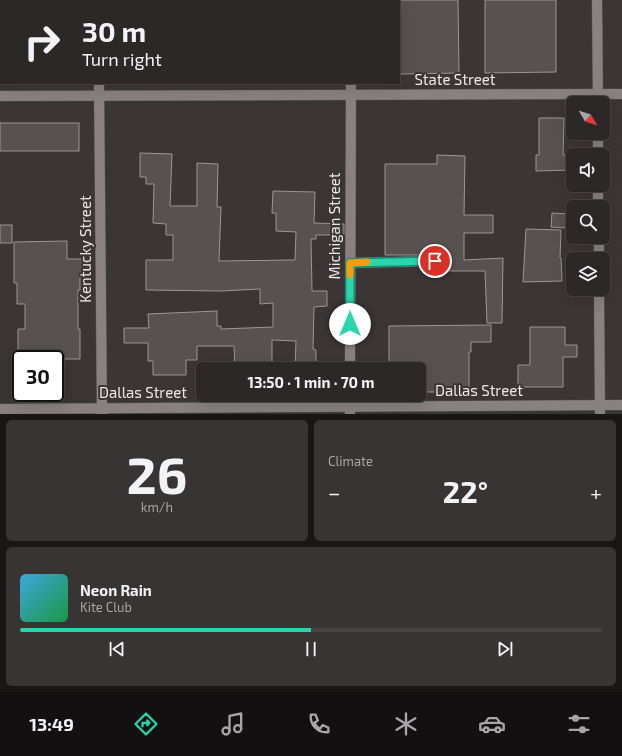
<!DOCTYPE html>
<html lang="en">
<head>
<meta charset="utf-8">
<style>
  body { margin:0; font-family:"Exo 2",sans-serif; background:#393434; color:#f1f3f6; height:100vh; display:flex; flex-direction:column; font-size:15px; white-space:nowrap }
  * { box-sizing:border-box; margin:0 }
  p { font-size:13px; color:#a7a6a8 }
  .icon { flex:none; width:22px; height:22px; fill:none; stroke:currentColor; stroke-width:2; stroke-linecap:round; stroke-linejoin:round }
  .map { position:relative; height:414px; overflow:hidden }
  .drawer { display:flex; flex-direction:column; gap:6px; padding:6px; background:#191616; flex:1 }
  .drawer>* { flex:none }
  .banner { position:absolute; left:0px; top:0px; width:400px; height:84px; box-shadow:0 4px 16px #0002,0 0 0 1px #484445; background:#2d2828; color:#f1f3f6; overflow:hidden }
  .needle { width:26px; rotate:129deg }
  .controls { position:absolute; left:566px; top:96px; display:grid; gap:8px }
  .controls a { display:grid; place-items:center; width:44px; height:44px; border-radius:6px; background:#2d2828; box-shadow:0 4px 16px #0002,0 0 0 1px #484445; font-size:20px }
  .speed { position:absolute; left:12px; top:350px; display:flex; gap:8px; font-size:20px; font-weight:700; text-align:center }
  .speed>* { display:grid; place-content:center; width:52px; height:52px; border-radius:50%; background:#2d2828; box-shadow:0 4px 16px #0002,0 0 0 1px #484445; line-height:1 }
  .speed .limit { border:2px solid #111; border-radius:6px; background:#fff; color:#111 }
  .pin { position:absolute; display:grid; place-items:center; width:34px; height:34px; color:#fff; margin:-17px; border:2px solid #fff; border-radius:50%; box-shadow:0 1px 4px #0007 }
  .me { position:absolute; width:44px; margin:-22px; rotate:0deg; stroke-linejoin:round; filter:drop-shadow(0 0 3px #0008) }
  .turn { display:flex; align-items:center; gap:14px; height:84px; padding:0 16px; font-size:18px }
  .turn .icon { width:52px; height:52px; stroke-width:2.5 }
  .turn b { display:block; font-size:28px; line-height:34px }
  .big { font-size:30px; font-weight:700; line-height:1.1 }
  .drawer .card { flex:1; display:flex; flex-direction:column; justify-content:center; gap:6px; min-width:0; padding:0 14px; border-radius:6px; background:#393434 }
  .drawer .dial { align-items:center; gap:0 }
  .dial b { font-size:52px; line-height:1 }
  .song { display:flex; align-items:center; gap:12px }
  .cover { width:48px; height:48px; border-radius:6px; background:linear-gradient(135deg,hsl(200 70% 55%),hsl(140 70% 35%)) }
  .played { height:4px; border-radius:2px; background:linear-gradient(90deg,#28d5ad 50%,#484445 50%) }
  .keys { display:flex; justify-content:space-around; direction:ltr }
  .heat { display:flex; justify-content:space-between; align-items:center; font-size:22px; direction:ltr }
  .drawer .tiles { flex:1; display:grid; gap:6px; grid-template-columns:1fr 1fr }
  .card:last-child { grid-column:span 2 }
  .trip { position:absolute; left:196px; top:362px; width:230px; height:40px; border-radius:6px; background:#2d2828; box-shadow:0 4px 16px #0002,0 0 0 1px #484445; font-weight:700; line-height:40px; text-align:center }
  .tab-bar { display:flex; height:64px; justify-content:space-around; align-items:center; background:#121010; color:#a7a6a8 }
  .tab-bar .icon { width:28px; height:28px }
  .tab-bar .on { color:#28d5ad }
  .tab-bar b { font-size:18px; color:#f1f3f6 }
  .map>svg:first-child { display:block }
  .building { fill:#585151; stroke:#9e9695 }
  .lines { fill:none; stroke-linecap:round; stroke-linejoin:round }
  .minor-casing { stroke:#575252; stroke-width:11 }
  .minor { stroke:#898181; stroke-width:10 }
  .route-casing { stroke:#1a8a70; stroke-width:10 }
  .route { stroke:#28d5ad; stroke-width:7 }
  .slow { stroke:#f59e0b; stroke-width:7 }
  .labels { text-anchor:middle; stroke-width:4; stroke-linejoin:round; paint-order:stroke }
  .street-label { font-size:15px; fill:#ebe7e7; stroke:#3c3535 }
</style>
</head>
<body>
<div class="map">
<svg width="622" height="414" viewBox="0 0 622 414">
  <rect width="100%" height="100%" fill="#3c3535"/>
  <!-- building -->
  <g class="building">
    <polygon points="399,0 458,0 459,73 399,74"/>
    <polygon points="485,0 556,0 556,72 485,73"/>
    <polygon points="539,118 564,118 563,155 573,155 573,170 536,171 536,155 539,155"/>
    <rect x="0" y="123" width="79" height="28"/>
    <polygon points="140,153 172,154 170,206 197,206 197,163 218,164 217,207 221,207 219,261 295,260 296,232 276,231 276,213 272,213 273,191 315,192 314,223 344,224 344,235 316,235 316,239 311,239 312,291 327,291 327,306 314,307 313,349 316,350 316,369 295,369 296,341 272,340 272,369 235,369 234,346 197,346 197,360 186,360 186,375 153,375 153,361 148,361 148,343 124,343 124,328 149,328 148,314 217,311 217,326 221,326 221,329 273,327 273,303 260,304 260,289 221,291 146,290 146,260 173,260 173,235 166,235 166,224 153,223 154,184 146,184 146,177 140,177"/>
    <polygon points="437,155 465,156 464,215 493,215 493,233 464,233 464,260 503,258 502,323 487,323 485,271 435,271 435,267 439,266 441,261 440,257 435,255 385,255 385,164 437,164"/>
    <polygon points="552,213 568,214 568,228 551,227"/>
    <rect x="0" y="225" width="12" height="18"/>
    <polygon points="526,229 561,230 560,258 561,258 562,281 523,282"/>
    <polygon points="67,241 67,259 83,259 83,274 80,274 80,290 78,290 78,329 80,329 80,359 55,359 55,356 18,357 18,329 25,329 25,304 17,304 17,283 14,283 14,242"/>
    <polygon points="491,325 491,342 471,342 471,352 469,352 469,392 419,392 419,369 389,369 389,326"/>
    <polygon points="530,327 565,327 565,345 577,345 577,357 563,357 563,387 518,387 518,365 530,365"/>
  </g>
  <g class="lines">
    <!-- minor casing -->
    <g class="minor-casing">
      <g id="minor">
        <polyline points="99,0 99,1"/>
        <polyline points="350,0 350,1"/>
        <polyline points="597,0 598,103"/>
        <polyline points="99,83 102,414"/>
        <polyline points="0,96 622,94"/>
        <polyline points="598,133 598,155"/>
        <polyline points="598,185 598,207"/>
        <polyline points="599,237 599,259"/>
        <polyline points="350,263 435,261"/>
        <polyline points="599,289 600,414"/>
        <polyline points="350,369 351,83"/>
        <polyline points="350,395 350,414"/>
        <polyline points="0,409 622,405"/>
      </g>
    </g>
    <!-- minor -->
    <use href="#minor" class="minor"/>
  </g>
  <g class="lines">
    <!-- route casing -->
    <g class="route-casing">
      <polyline id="route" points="350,324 350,263 435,261"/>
    </g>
    <!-- route -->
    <use href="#route" class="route"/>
    <!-- slow -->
    <polyline class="slow" points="350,275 350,263 367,262"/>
  </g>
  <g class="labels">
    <!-- street labels -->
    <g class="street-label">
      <text x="455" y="85">State Street</text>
      <text transform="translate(335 226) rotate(-90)" y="5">Michigan Street</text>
      <text transform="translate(86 249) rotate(-90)" y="5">Kentucky Street</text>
      <text x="479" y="396">Dallas Street</text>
      <text x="143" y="398">Dallas Street</text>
    </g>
  </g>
</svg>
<div class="controls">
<a><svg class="needle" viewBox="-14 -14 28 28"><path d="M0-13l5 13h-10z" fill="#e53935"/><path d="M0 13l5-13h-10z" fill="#a7a6a8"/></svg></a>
<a><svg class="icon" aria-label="sound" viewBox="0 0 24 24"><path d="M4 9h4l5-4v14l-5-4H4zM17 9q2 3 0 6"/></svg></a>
<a><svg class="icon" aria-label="search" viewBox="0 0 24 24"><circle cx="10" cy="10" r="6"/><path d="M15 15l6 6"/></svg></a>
<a><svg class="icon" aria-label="layers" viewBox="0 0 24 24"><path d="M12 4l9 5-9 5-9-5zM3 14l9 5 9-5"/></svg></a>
</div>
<div class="speed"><div class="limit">30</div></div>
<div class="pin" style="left:435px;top:261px;background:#d93025"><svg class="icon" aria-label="arrive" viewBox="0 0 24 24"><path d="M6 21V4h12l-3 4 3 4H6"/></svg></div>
<svg class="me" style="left:350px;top:324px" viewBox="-20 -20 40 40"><circle r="19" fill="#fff"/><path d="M0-13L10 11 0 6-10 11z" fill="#28d5ad"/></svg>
<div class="trip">13:50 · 1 min · 70 m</div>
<div class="banner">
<div class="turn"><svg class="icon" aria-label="right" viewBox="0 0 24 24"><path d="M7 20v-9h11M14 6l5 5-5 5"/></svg><div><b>30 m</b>Turn right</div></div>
</div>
</div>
<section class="drawer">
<div class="tiles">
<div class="card dial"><b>26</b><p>km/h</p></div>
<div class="card"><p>Climate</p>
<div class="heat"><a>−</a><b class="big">22°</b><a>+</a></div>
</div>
<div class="card">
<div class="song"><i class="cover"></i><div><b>Neon Rain</b><p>Kite Club</p></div></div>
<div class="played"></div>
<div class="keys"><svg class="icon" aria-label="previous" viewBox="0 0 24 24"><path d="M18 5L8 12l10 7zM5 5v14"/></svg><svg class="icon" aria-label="pause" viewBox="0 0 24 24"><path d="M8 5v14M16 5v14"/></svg><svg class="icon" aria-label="next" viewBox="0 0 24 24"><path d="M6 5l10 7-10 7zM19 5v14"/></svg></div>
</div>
</div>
</section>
<nav class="tab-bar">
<b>13:49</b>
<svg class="icon on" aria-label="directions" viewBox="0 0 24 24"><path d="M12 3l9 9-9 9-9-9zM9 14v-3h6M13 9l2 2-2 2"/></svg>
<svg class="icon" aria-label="music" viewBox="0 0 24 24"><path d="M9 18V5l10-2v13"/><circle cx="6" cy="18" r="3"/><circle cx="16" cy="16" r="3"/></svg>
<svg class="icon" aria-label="phone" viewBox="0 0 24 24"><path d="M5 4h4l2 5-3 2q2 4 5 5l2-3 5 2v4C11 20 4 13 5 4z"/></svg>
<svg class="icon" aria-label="climate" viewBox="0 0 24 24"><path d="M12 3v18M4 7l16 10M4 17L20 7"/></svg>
<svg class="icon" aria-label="car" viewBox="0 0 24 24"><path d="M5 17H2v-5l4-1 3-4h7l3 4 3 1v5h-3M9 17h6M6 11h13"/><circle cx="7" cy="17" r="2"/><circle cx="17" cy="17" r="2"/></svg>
<svg class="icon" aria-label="filters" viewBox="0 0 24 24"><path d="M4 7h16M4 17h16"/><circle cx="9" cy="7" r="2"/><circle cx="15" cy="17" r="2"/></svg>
</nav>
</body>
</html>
